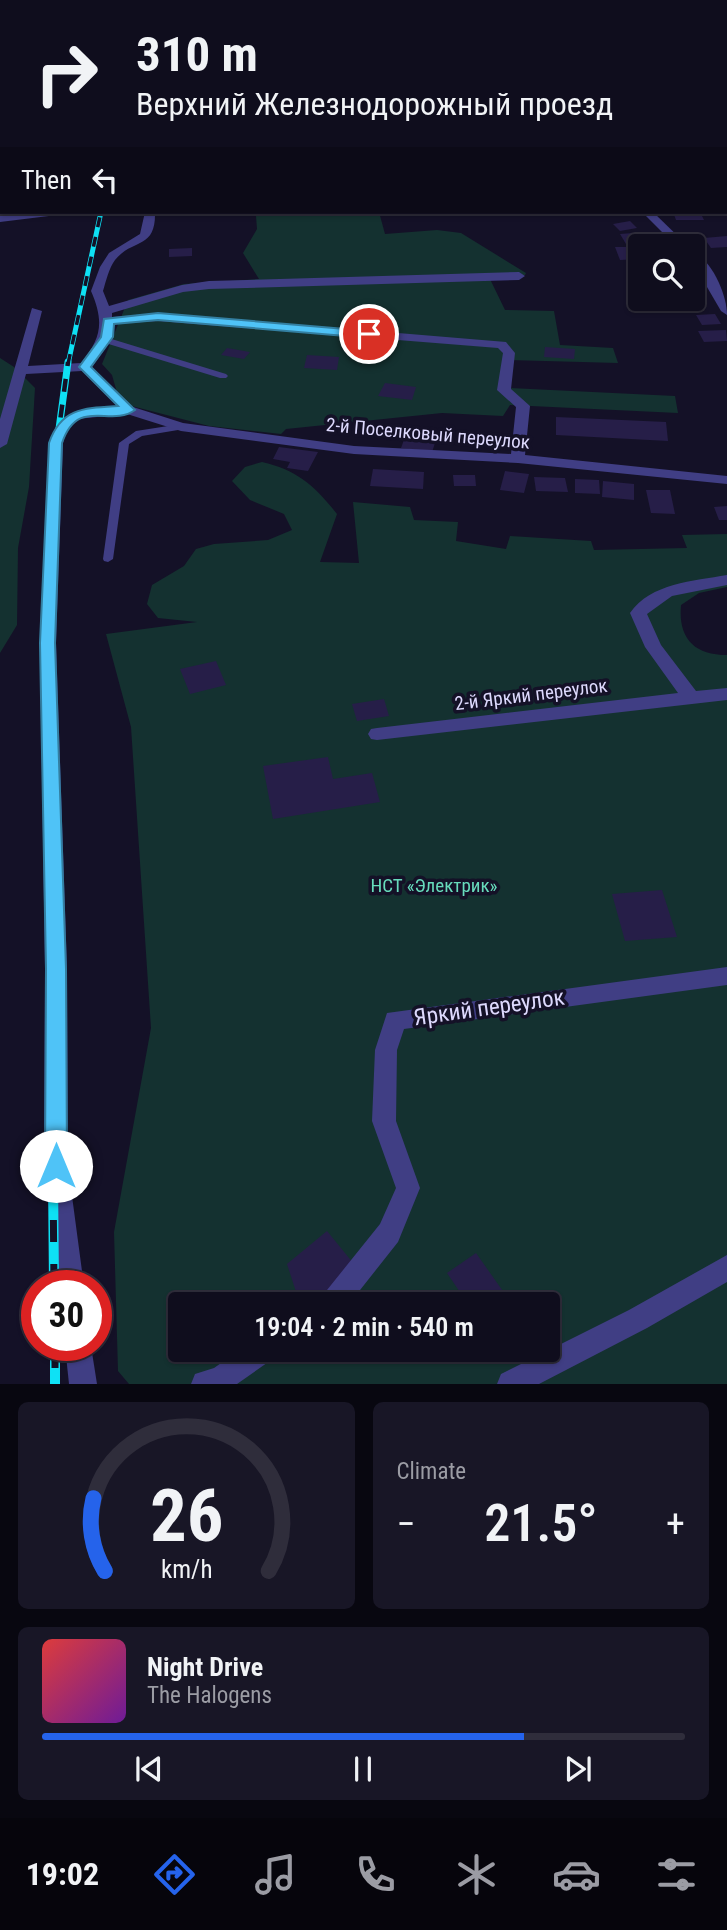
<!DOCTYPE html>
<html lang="en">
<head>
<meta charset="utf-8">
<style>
  body { margin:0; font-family:"Roboto Condensed",sans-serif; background:#181626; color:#f1f3f6; height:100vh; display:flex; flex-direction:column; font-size:26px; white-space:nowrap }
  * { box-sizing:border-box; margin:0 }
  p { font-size:23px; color:#9b9ca4 }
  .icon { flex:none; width:38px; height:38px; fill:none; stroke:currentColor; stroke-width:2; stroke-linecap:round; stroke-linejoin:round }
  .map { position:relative; height:1384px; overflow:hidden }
  .side { display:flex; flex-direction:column; gap:18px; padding:18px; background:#080710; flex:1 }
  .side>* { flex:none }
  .hud { position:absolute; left:0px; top:0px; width:728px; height:214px; box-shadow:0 2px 5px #0004,0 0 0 2px #2f2d3b; background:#0f0d1d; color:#f1f3f6; overflow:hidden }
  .buttons { position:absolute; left:628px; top:234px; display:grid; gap:14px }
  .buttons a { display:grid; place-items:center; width:77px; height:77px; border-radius:7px; background:#0f0d1d; box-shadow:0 2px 5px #0004,0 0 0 2px #2f2d3b; font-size:35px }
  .speed { position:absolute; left:21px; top:1270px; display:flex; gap:14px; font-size:35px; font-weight:700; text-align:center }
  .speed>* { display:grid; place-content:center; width:91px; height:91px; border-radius:50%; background:#0f0d1d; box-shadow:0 2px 5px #0004,0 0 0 2px #2f2d3b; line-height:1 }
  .speed .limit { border:10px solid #d22; background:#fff; color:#111 }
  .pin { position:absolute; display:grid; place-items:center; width:60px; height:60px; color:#fff; margin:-30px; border:4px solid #fff; border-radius:50%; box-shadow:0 2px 7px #0007 }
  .me { position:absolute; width:77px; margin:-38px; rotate:0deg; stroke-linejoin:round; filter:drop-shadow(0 0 5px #0008) }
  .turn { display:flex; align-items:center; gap:24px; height:147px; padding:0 21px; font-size:32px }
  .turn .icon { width:91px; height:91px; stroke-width:2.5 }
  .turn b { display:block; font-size:49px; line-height:60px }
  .then { display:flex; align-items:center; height:66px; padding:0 21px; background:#0003; gap:14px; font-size:26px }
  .big { font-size:52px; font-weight:600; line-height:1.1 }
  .side .tile { flex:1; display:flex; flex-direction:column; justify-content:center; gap:10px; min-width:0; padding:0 24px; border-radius:10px; background:#181626 }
  .side .dial { align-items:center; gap:0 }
  .dial svg { height:182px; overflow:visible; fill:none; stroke:#2f2d3b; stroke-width:7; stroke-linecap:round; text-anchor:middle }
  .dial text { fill:#f1f3f6; stroke:none }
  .song { display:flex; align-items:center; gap:21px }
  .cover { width:84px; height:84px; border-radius:10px; background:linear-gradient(135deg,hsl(0 70% 55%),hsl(280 70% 35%)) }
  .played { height:7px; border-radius:4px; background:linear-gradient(90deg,#2563eb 75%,#2f2d3b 75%) }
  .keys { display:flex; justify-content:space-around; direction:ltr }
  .heat { display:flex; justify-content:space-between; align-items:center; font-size:38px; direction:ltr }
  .side .tiles { flex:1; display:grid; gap:18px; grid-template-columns:1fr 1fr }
  .tile:last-child { grid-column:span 2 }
  .trip { position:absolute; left:168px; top:1292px; width:392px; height:70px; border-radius:7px; background:#0f0d1d; box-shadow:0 2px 5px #0004,0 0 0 2px #2f2d3b; font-weight:600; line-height:70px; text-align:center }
  .dock { display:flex; height:112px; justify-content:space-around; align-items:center; background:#06050c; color:#9b9ca4 }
  .dock .icon { width:49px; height:49px }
  .dock .current { color:#2563eb }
  .dock b { font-size:32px; color:#f1f3f6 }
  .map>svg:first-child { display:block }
  .green { fill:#143130; fill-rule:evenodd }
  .building { fill:#261e48 }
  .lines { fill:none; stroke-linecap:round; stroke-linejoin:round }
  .lane { fill:#403e84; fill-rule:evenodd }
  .street { fill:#403e84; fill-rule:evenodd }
  .rail-far3-casing { stroke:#0ee1f5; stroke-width:5 }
  .rail-far2-casing { stroke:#0ee1f5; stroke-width:7 }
  .rail-far1-casing { stroke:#0ee1f5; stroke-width:8 }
  .rail-casing { stroke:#0ee1f5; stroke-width:10 }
  .rail-far3 { stroke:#141127; stroke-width:3.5; stroke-dasharray:10; stroke-linecap:butt }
  .rail-far2 { stroke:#141127; stroke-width:4.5; stroke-dasharray:13; stroke-linecap:butt }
  .rail-far1 { stroke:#141127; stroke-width:5; stroke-dasharray:17; stroke-linecap:butt }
  .rail { stroke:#141127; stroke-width:7; stroke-dasharray:22; stroke-linecap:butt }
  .route { fill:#4fc3f7; stroke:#337fa1; stroke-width:2 }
  .labels { text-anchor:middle; stroke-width:7; stroke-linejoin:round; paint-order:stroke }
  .street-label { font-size:19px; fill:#ddd9fd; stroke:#141127 }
  .park-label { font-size:19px; fill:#67dbbc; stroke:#141127 }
  .near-street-label { font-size:23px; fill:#ddd9fd; stroke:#141127 }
</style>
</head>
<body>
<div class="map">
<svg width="727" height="1384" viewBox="0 0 727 1384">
  <rect width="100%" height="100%" fill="#141127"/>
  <!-- green -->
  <g class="green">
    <polygon points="295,212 379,212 385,234 437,230 461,233 526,273 525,275 489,277 505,310 554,311 560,345 613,348 618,363 509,360 510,388 675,396 678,413 510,405 503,416 442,413 286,429 281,434 209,426 120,403 112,375 102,364 128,300 184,284 259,279 243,253 257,229 256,216 290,214"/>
    <polygon points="0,358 14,367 35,388 29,487 18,548 17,625 0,653"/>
    <path d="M262,462C297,470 315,486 337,514L320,562L359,563L353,502L410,507L414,520L458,522L456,541L506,549L510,536L591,541L594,550L687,548L682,535L727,534V587L699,593L681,605C678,637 693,655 727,655V1384H129L118,1371L114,1232L151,1028L131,727L106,634L197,622L158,618L147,604L152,585L184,566L196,549L214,544L268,540L292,530L284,514L250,500L232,481L245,467ZM180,1304H548V1349H180Z"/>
  </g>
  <!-- building -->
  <g class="building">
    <polygon points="673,212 700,212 704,220 676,220"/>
    <polygon points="630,221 637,228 620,231 613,224"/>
    <polygon points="645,232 652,241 626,244 620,234"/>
    <polygon points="727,236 727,247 711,248 704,238"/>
    <polygon points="615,247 638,247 640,259 620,260"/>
    <polygon points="192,248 192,256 169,257 169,249"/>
    <polygon points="693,289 702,289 707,301 693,301"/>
    <polygon points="715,314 721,324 702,325 696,315"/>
    <polygon points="726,330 727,341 704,342 698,331"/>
    <polygon points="545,347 575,349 574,359 544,357"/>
    <polygon points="227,348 250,352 244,359 221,355"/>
    <polygon points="307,355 339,357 337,370 304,368"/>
    <polygon points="385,383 416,387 412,400 378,396"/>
    <polygon points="556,417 666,422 668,441 556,435"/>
    <polygon points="414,428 439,431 432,452 401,448 405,437 410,438"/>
    <polygon points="279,447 318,452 308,471 287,468 290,462 273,459"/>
    <polygon points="373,469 424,472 423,489 370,486"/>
    <polygon points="505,471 529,474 524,493 500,490"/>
    <polygon points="453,475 475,475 476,486 454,486"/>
    <polygon points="534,477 565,478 568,492 536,491"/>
    <polygon points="575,479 599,480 600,494 575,493"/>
    <polygon points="603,481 634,484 634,500 602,497"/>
    <polygon points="646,490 670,490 675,514 651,513"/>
    <polygon points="727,506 727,520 719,520 714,507"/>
    <polygon points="216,661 226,685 190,694 180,669"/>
    <polygon points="384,699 389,716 357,721 352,704"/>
    <polygon points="328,757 333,779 372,773 380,802 273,819 263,766"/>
    <polygon points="662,890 677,937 625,941 612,894"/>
    <polygon points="327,1231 358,1269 317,1304 300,1304 287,1264"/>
    <polygon points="476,1253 512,1304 468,1304 447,1273"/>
  </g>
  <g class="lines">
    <!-- lane -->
    <g class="lane">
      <polygon points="105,337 226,374 228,376 226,378 220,378 102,342 102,338"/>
      <polygon points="181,424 186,427 184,429 142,436 129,444 113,559 108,562 104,561 103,559 119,443 136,431"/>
    </g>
    <!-- street -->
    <g class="street">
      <polygon points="123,0 131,0 122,2"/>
      <polygon points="179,0 187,0 178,2"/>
      <rect x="394" y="0" width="8" height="2"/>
      <rect x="554" y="0" width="8" height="2"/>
      <rect x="726" y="43" width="1" height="6"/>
      <rect x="726" y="111" width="1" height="6"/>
      <polygon points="32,212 62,212 57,215 0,222 0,216"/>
      <path d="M145,212H155C156,250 133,238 115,260C109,268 106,281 103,291L109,306L182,285L209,281L519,272L525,276L519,280L209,289L183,292L112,313V317L158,313L506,342L515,353L511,389L530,406L525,455L727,476V484L518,463L354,454L181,431L127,414L77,419L67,428L63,443L56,643L67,969L68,1166L84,1286H58L44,1166L45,969L40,643L49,443C60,408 83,408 117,406L82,371L26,374L7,444L0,448V419L32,308L42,311L28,366L81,363C102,338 104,321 91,291L100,267L109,253L140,234ZM158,321L498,348L503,353L497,390L516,407L511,454L354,446L183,423L133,407L92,367L111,340L113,324Z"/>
      <polygon points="642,212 653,212 689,247 677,247"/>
      <path d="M693,252C712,260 727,295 727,315L721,311L693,263Z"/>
      <path d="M727,575V585L672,596L647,614L661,645L696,691L727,688V700L377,740L371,739L368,734L371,729L377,728L678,693L645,647L630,613C651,583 693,581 727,575Z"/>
      <polygon points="727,967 727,985 404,1029 397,1050 396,1121 420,1188 398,1242 349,1304 319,1304 323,1295 380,1224 396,1188 372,1121 375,1050 387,1013"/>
      <polygon points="727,1255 727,1282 647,1328 539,1384 497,1384 501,1374 629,1310"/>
      <polygon points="65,1346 91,1346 97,1384 69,1384"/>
      <polygon points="241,1349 278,1349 274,1358 237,1384 191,1384 195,1374 214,1368"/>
    </g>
    <!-- rail-far3 casing -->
    <g class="rail-far3-casing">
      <polyline id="rail-far3" points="68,364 101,212"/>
    </g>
    <!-- rail-far2 casing -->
    <g class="rail-far2-casing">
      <polyline id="rail-far2" points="49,625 54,466 68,362"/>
    </g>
    <!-- rail-far1 casing -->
    <g class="rail-far1-casing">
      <polyline id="rail-far1" points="49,623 51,958"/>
    </g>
    <!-- rail casing -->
    <g class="rail-casing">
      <g id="rail">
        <polyline points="51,956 54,1286"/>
        <polyline points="55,1346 55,1384"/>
      </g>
    </g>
    <!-- rail-far3 -->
    <use href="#rail-far3" class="rail-far3"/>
    <!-- rail-far2 -->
    <use href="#rail-far2" class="rail-far2"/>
    <!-- rail-far1 -->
    <use href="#rail-far1" class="rail-far1"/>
    <!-- rail -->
    <use href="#rail" class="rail"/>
  </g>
  <!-- route -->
  <path class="route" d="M158,313L369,331L375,334L369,338L158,320L114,324L113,337L91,367L135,410C110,428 78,396 62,443L55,643L66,969L67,1166L64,1173L56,1176L48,1173L45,1166L46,969L40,643L49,443C61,408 84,408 118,406L79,367L101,337L104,319Z"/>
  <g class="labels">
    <!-- street labels -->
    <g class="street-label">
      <text transform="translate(428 433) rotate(5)" y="7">2-й Поселковый переулок</text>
      <text transform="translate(531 694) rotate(-7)" y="7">2-й Яркий переулок</text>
    </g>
    <!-- park labels -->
    <g class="park-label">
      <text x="434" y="892">НСТ «Электрик»</text>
    </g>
    <!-- near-street labels -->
    <g class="near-street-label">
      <text transform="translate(489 1007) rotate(-8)" y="8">Яркий переулок</text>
    </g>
  </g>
</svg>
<div class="buttons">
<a><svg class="icon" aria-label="search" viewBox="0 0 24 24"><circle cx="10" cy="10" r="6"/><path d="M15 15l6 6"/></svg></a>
</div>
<div class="speed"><div class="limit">30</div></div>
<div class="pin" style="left:369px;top:334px;background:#d93025"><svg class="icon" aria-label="arrive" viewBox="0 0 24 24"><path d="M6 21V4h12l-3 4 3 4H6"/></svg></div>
<svg class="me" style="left:56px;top:1166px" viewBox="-20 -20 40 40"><circle r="19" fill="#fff"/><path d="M0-13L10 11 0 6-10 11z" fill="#4fc3f7"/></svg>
<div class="trip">19:04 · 2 min · 540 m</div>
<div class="hud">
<div class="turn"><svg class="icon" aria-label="right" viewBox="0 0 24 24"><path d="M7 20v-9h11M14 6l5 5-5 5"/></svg><div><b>310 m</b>Верхний Железнодорожный проезд</div></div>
<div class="then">Then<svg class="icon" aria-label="left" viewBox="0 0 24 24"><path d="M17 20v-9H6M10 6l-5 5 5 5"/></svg></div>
</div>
</div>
<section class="side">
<div class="tiles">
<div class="tile dial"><svg viewBox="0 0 100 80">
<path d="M14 69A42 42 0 1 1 86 69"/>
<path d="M14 69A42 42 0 0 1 9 37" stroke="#2563eb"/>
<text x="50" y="56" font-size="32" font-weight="700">26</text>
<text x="50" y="72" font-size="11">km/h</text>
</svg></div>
<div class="tile"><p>Climate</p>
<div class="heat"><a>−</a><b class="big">21.5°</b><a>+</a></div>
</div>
<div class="tile">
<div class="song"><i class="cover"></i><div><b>Night Drive</b><p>The Halogens</p></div></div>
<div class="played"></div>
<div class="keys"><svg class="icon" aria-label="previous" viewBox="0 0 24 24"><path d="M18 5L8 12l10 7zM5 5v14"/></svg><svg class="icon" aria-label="pause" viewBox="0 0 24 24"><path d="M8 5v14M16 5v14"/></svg><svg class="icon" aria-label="next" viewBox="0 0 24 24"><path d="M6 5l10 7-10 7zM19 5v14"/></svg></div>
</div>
</div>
</section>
<nav class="dock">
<b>19:02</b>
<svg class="icon current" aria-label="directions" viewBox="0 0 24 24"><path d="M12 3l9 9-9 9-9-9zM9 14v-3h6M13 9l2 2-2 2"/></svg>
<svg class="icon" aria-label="music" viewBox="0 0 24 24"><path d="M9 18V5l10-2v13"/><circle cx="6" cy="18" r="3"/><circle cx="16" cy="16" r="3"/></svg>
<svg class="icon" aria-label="phone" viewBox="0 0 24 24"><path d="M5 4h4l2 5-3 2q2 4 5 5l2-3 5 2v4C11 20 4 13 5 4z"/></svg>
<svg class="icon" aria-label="climate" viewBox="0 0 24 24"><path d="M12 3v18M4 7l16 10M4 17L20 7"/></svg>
<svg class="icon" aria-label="car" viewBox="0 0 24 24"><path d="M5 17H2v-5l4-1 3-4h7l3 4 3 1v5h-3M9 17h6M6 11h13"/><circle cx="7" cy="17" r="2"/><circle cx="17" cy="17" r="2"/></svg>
<svg class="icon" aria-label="filters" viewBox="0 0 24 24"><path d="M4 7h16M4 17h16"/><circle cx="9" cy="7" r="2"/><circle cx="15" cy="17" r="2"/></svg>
</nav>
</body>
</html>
